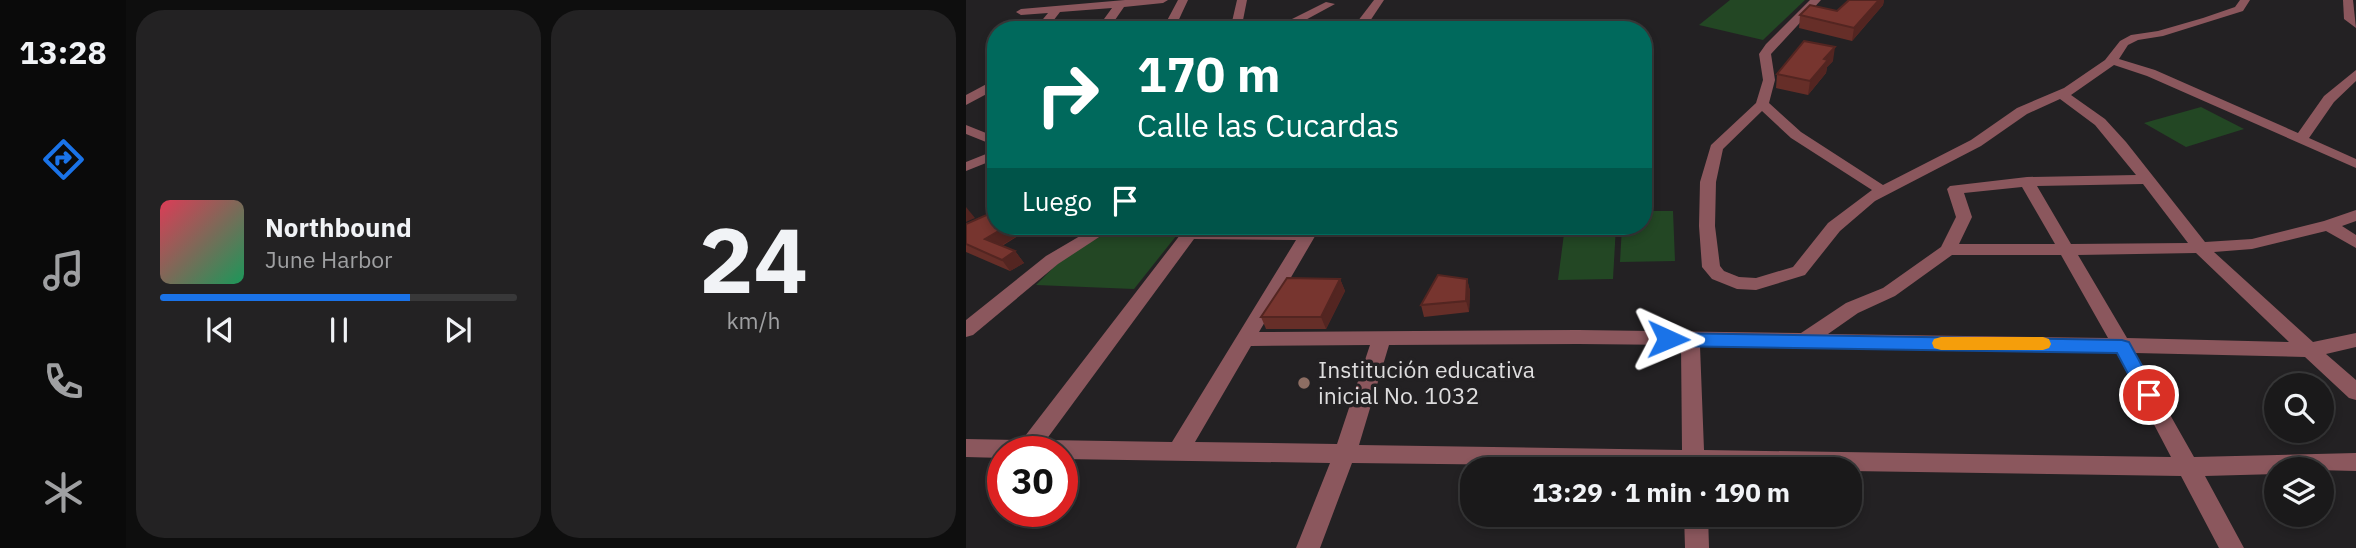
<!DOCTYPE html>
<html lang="es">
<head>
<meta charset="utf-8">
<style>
  body { margin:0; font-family:"IBM Plex Sans",sans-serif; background:#232223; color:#f1f3f6; height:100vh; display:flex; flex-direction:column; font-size:26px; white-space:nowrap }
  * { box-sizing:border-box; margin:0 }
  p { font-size:23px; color:#9fa0a2 }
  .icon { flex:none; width:38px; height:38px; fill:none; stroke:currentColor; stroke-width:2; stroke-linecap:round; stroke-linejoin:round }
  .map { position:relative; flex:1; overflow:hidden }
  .drawer { display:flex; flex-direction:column; gap:10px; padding:10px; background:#0e0e0e; width:840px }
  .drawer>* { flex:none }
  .hud { position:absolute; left:21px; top:21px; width:665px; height:214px; border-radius:28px; box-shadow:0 4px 10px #0003,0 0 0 2px #383839; background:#00695c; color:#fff; overflow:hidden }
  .tools { position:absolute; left:1298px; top:373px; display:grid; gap:14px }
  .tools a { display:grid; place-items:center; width:70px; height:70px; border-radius:50%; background:#1a191a; box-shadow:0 4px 10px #0003,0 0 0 2px #383839; font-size:35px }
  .speed { position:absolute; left:21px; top:436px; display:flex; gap:14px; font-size:35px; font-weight:700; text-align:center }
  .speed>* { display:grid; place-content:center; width:91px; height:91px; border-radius:50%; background:#1a191a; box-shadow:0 4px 10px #0003,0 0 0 2px #383839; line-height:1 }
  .speed .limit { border:10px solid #d22; background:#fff; color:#111 }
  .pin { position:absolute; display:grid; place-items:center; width:60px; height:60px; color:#fff; margin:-30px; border:4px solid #fff; border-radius:50%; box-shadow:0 2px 7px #0007 }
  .me { position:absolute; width:77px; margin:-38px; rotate:91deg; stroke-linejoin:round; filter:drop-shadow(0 0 5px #0008) }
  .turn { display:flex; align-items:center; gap:24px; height:147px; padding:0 35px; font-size:32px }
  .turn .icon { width:91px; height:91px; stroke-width:2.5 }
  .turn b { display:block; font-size:49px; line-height:60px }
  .then { display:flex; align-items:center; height:66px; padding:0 35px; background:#0003; gap:14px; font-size:26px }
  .drawer .widget { flex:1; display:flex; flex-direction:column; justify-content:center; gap:10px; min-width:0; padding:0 24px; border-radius:28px; background:#232223 }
  .drawer .dial { align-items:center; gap:0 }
  .dial b { font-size:91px; line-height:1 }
  .song { display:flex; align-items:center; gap:21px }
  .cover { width:84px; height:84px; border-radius:10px; background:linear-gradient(135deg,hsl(350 70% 55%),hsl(150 70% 35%)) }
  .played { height:7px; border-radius:4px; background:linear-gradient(90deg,#1a73e8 70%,#383839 70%) }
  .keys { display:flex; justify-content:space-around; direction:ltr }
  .drawer .tiles { flex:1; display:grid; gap:10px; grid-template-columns:repeat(2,1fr) }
  .trip { position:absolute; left:494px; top:457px; width:402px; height:70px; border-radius:28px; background:#1a191a; box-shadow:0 4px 10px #0003,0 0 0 2px #383839; font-weight:800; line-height:70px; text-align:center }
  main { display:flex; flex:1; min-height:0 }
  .menu { display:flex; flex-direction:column; width:126px; justify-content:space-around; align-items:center; background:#0a0a0a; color:#9fa0a2 }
  .menu .icon { width:49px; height:49px }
  .menu .active { color:#1a73e8 }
  .menu b { font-size:32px; color:#f1f3f6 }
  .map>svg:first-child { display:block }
  .green { fill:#234724 }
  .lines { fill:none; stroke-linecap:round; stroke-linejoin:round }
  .minor { fill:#8b575d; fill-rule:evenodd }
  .wall { fill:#662e28 }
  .shaded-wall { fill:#532521 }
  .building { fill:#77352f; stroke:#532521; stroke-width:2 }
  .route { fill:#1a73e8; stroke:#114b97; stroke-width:2 }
  .slow { fill:#f59e0b }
  .education-dot { fill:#8d6e63; stroke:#232123; stroke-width:2.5 }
  .labels { text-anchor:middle; stroke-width:7; stroke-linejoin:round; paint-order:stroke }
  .poi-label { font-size:23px; fill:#deddde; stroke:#232123; text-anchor:start }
</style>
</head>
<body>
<main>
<nav class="menu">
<b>13:28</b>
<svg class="icon active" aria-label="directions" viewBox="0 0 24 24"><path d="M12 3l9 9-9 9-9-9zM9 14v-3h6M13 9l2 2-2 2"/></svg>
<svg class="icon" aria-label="music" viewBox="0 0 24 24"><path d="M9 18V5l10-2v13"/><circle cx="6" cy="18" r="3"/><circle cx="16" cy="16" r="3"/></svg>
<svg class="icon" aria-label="phone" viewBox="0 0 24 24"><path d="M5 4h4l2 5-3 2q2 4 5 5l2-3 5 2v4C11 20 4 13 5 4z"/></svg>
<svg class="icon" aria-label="climate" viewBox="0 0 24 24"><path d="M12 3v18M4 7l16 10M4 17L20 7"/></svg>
</nav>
<section class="drawer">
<div class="tiles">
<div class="widget">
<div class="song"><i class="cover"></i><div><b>Northbound</b><p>June Harbor</p></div></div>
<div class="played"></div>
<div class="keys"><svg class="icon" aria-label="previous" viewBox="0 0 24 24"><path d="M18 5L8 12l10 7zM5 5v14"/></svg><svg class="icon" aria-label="pause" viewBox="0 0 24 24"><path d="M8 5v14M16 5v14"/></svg><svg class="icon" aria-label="next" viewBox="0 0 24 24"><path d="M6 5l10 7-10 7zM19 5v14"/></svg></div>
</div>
<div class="widget dial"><b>24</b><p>km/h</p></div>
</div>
</section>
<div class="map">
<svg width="1390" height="548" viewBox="0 0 1390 548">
  <rect width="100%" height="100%" fill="#232123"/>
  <!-- green -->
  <g class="green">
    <polygon points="764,0 839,0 797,40 733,25"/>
    <polygon points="1235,107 1278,129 1220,147 1178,123"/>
    <polygon points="677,211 707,211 709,261 654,262 656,226 677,226"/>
    <polygon points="154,226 218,226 168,289 70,285 99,256"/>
    <polygon points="599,226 650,226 647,279 592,280"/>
  </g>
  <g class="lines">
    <!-- minor -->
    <g class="minor">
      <polygon points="159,0 202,0 197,3 158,7 142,30 130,30 146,8 94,12 80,30 68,30 82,13 55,15 50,12 55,9"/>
      <polygon points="212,0 222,0 208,30 196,30"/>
      <polygon points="271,0 281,0 276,25 320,22 360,2 369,4 321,30 253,30 265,26"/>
      <polygon points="408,0 418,0 398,30 385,30"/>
      <path d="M844,0H855L805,54L809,80L803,103L835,132L917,185L1005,140L1051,108L1098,88L1139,60L1154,41L1165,35L1192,31L1237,18L1269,7L1274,0H1284L1277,11L1197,36L1172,40L1162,45L1153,59L1189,70L1332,133L1358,96L1390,70V81L1368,102L1343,138L1390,159V168L1181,76L1148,65L1105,95L1139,119L1160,142L1239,242L1286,239L1358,221L1390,210V221L1376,226L1390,235V248L1360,231L1286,249L1248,252L1347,342L1390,333V347L1360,354L1390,380V400L1383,398L1339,357L1169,353L1228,457L1390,453V471L1311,469V474L1239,476L1278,548H1253L1215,476L884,471V469L386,463L354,548H330L364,463L96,459V452H37V458L0,457V439L56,440L221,226H237L235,229L337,230L339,226H355L293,332L612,330L835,333L880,303L917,288L975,247L990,217L981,189L984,186L1061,177L1170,175L1129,125L1094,99L1061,114L1015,146L909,201L874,231L839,275L790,290L771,289L746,279L736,267L733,226L734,182L745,145L790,103L797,80L793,54L800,44ZM796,111L825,138L906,190L862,223L827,267L790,278L773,277L758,271L754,266L749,226L750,182L757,149ZM1177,184L1222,243L1105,244L1071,186ZM1056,187L1089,244H993L1006,217L998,193ZM228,239L330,240L206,442L80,440ZM1230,253L1323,342L1161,338L1112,255ZM986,255H1095L1142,338L862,334L892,313L929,296ZM612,344L715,345L716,450L393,445L423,345ZM404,345L371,444L229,442L285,346ZM734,346L1150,352L1205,457L738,450Z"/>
      <polygon points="1377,0 1387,0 1390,28 1378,19"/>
      <polygon points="30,79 30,89 0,105 0,95"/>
      <polygon points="0,125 30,137 30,146 0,134"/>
      <polygon points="30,150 30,159 0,171 0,162"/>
      <polygon points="131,226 150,226 92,264 7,335 0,337 0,320 80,256"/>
      <polygon points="718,514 742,514 743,548 719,548"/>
    </g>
  </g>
  <!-- wall -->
  <g class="wall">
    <polygon points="918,0 917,5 886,41 833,28 834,15 871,11"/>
    <polygon points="867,61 861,67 860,73 842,95 810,88 811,74"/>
    <polygon points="0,224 68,226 36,246 49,251 58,263 44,271 0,252"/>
    <polygon points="374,279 379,291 360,329 300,329 295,317"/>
    <polygon points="501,279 504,291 503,312 458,317 455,305"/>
  </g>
  <!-- shaded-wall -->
  <g class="shaded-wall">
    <polygon points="913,0 918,0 917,5 886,41 888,28"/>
    <polygon points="869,47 867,61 861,67 860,73 842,95 844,81 858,59"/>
    <polygon points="0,207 9,218 0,222"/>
    <polygon points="41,226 68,226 28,250 19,239"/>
    <polygon points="49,251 58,263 44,271 36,260"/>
    <polygon points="374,279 379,291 360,329 355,317"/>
    <polygon points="501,279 504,291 503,312 500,301"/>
  </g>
  <!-- building -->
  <g class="building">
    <polygon points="883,0 913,0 888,28 834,15 844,5 871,11"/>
    <polygon points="838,41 869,47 858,59 862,60 844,81 811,74"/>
    <polygon points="30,206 30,226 41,226 19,239 49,251 36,260 0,244 0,224 23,214"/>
    <polygon points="472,275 501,279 500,301 455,305"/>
    <polygon points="321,278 374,279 355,317 295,317"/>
  </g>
  <!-- route -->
  <polygon class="route" points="702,333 1156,340 1163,342 1192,395 1189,400 1183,402 1176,400 1151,353 702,346 696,344 693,339 696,335"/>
  <!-- slow -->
  <polygon class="slow" points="975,337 1077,337 1083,339 1085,344 1083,348 1077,350 975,350 968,348 966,343 968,339"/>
  <!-- markers -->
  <circle class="education-dot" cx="338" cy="383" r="7"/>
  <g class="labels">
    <!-- poi labels -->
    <g class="poi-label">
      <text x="352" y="378">Institución educativa<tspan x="352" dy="26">inicial No. 1032</tspan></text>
    </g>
  </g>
</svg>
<div class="tools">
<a><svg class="icon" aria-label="search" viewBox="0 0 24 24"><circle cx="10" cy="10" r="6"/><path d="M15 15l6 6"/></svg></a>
<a><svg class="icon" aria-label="layers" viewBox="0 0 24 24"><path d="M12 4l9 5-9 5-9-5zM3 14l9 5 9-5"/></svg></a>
</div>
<div class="speed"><div class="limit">30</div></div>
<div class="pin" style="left:1183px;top:395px;background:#d93025"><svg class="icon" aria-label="arrive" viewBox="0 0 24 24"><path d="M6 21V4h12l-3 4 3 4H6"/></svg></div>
<svg class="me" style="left:702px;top:339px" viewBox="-20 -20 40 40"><path d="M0-17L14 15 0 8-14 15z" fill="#1a73e8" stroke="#fff" stroke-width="4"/></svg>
<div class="trip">13:29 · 1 min · 190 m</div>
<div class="hud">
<div class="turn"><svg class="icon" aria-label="right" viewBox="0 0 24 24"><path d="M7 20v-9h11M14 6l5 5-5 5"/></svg><div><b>170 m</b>Calle las Cucardas</div></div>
<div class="then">Luego<svg class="icon" aria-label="arrive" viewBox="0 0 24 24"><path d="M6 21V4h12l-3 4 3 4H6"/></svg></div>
</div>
</div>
</main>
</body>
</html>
